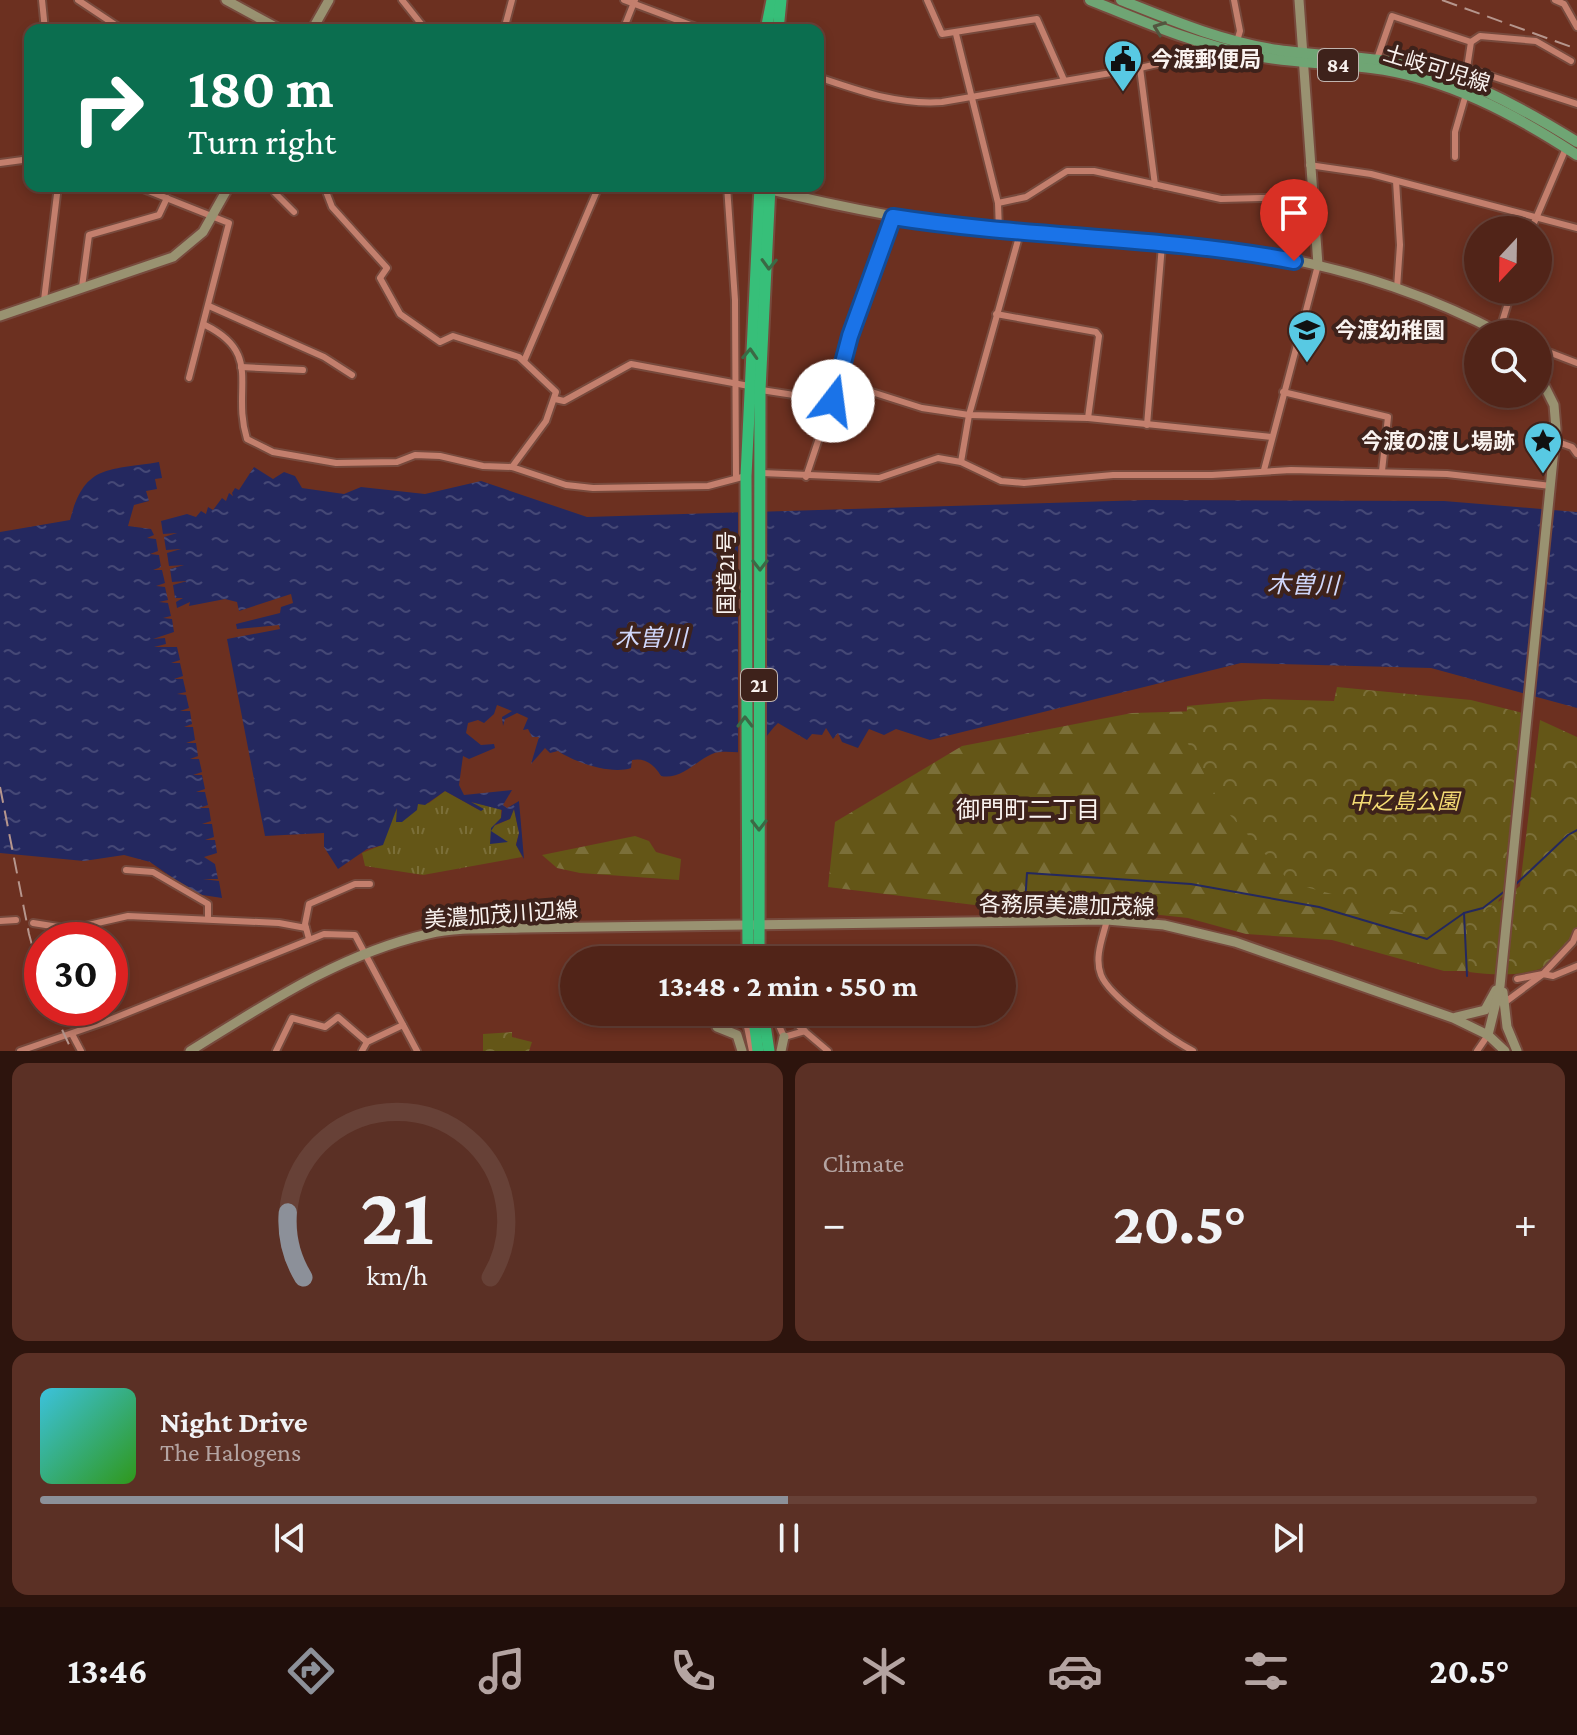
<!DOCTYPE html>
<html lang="en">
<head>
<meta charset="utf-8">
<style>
  body { margin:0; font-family:"Crimson Pro","Noto Sans JP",serif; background:#5b3025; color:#f1f3f6; height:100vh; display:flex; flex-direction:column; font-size:30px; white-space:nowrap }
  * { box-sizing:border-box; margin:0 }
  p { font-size:26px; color:#b4a4a2 }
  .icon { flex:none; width:44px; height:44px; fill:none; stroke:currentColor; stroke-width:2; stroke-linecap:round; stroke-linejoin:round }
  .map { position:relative; height:1051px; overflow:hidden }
  .sheet { display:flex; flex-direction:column; gap:12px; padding:12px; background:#2d140d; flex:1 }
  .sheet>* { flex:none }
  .banner { position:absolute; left:24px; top:24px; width:800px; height:168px; border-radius:16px; box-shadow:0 4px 12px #0003,0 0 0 2px #674137; background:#0b6e4f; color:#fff; overflow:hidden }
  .needle { width:52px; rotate:202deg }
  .buttons { position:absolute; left:1464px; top:216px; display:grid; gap:16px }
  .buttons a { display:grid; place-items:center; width:88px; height:88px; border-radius:50%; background:#512418; box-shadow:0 4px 12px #0003,0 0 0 2px #674137; font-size:40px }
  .speed { position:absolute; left:24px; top:922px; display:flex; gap:16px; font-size:40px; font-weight:700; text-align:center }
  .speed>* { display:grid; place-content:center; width:104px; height:104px; border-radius:50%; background:#512418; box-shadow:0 4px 12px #0003,0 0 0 2px #674137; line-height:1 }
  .speed .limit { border:12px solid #d22; background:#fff; color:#111 }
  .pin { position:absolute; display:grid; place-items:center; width:68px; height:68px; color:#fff; margin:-82px -34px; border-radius:50% 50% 50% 0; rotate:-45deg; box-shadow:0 0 8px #0007 }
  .pin .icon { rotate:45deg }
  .me { position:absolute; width:88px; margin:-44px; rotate:15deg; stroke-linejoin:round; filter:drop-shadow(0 0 6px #0008) }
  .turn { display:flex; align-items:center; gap:28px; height:168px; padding:0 32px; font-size:36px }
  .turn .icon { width:104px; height:104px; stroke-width:2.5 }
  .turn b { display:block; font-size:56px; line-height:68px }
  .big { font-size:60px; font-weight:700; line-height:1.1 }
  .sheet .widget { flex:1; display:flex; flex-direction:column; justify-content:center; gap:12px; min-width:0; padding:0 28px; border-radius:16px; background:#5b3025 }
  .sheet .dial { align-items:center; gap:0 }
  .dial svg { height:208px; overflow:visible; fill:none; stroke:#674137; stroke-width:7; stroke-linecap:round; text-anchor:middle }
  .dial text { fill:#f1f3f6; stroke:none }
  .song { display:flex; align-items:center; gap:24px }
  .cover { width:96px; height:96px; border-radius:12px; background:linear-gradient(135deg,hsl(190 70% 55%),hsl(110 70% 35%)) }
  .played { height:8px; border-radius:4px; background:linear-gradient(90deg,#8c9099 50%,#674137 50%) }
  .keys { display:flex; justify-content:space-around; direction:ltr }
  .heat { display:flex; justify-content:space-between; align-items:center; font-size:44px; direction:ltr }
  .sheet .tiles { flex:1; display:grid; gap:12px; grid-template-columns:1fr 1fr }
  .widget:last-child { grid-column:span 2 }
  .trip { position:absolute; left:560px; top:946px; width:456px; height:80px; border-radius:40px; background:#512418; box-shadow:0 4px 12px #0003,0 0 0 2px #674137; font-weight:700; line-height:80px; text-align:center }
  .tab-bar { display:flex; height:128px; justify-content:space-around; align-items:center; background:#200e0a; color:#b4a4a2 }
  .tab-bar .icon { width:56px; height:56px }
  .tab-bar .on { color:#8c9099 }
  .tab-bar b { font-size:36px; color:#f1f3f6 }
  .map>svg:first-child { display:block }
  .grass { fill:url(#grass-tufts) }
  .forest { fill:url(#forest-firs) }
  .park { fill:url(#park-crowns) }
  .water { fill:url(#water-ripples) }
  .pier { fill:#6c3020 }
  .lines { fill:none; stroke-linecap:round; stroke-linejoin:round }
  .stream { stroke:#24285f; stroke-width:2 }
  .street-casing { stroke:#774a3d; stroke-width:10 }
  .secondary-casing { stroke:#774a3d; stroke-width:13 }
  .primary-casing { stroke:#774a3d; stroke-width:14 }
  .highway-casing { stroke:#774a3d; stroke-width:15 }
  .street { stroke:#c37f6d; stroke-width:6 }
  .secondary { stroke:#999271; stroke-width:9 }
  .primary { stroke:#6fa574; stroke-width:10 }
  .highway { stroke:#37bf79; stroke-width:11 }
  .rail { stroke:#b6968d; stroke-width:2; stroke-dasharray:16 8; stroke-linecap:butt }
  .oneway { stroke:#52563f }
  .oneway2 { stroke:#3b6945 }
  .route-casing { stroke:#114b97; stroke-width:20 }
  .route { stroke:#1a73e8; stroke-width:14 }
  .labels { text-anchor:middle; stroke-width:8; stroke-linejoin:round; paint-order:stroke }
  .shield { fill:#3e221b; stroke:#c1b4af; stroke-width:2 }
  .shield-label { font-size:20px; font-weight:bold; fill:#f9f2ef }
  .poi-label { font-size:22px; font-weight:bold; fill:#f9f2ef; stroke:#3e221b; text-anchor:start }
  .street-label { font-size:22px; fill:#f9f2ef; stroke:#3e221b }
  .park-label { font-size:22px; font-style:italic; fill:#f4db74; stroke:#3e221b }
  .water-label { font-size:24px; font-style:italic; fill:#d0d7fb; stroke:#3e221b }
  .neighbourhood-label { font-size:24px; fill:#f9f2ef; stroke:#3e221b }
</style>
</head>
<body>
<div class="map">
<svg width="1577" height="1051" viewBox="0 0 1577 1051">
  <defs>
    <pattern id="grass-tufts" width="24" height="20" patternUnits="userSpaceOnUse" patternTransform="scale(2)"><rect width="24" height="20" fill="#645617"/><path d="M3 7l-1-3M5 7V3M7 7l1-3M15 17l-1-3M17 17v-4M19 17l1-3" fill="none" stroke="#7b6f39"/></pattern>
    <pattern id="forest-firs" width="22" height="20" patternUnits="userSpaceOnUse" patternTransform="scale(2)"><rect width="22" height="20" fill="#645617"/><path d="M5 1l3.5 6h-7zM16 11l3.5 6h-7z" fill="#7b6f39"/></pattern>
    <pattern id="park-crowns" width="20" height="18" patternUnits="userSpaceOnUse" patternTransform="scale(2)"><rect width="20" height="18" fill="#645617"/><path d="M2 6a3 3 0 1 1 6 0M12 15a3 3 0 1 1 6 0" fill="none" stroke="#7b6f39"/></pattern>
    <pattern id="water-ripples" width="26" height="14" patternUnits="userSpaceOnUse" patternTransform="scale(2)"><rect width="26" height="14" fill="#24285f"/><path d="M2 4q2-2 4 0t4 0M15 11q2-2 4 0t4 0" fill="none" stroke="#454876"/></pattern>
  </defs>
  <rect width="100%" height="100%" fill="#6c3020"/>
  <!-- grass -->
  <polygon class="grass" points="445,791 481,811 471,802 501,809 501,818 494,826 510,819 514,809 519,833 516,844 522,857 423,875 365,866 362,853 382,845 396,808 398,816 411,814 418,804 429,803"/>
  <!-- forest -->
  <g class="forest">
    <polygon points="1234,710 1512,791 1490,971 1444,971 1332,940 1246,934 1188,918 1114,910 999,908 828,887 835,822 962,746 1132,713"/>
    <polygon points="635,836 649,841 656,852 681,859 679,880 580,873 557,868 542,855"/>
  </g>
  <!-- park -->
  <g class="park">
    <path d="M1337,687L1471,700L1523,713L1505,887L1503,896L1485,912L1520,886L1540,720L1577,737V942C1552,977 1508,977 1469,972L1466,915L1478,912L1428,920L1291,883L1221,805L1186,740L1187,706L1264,699L1334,701Z"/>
    <polygon points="512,1032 512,1037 532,1042 529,1051 483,1051 483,1034"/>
  </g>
  <!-- water -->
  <g class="water">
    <path d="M159,462L162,478L155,479L157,489L146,491L149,501L134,505L128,526L151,529L154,535L147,538L156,539L158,551L150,554L159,555L161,567L153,570H162L165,583L156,586L165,587L168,600L159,602L168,603L171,616L163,618L172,619L174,632L153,639L165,638L166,644L154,647H177L180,660L171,663H180L183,676L174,679H183L186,692L177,694L186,695L189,708L180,711H190L192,724L184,727H193L195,740L186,743H196L198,756L190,759H199L202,772L193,775H202L205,789L196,792H205L208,805L199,808H209L211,821L202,824H212L214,837L205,840H215L217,853L204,857L215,864L218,879H203L219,881L222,898L196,894L150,862L124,855L84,861L0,853V532L70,520C85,463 108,471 159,462Z"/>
    <path d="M254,467L273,479L284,472L295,476L302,488L344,494L361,487L425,494L481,481L587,517L1146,500L1444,501L1577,512V708L1431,668L1241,663L930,740L896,729L884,735L869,729L858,748L842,742L838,733L833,739L826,728L822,735L812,734L807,740L778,723C769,731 764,744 751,750C740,755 724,749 712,754C697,760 682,780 661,776C655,766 646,757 632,760L631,768C611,775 574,762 558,751L550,753L545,748L531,764L539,737H532L528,729L523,730L528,718L517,713L505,719L503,726L502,717L512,711L497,705L494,714L484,723L478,720L468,723L466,733L481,745L494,744L495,748L469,759L463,756L459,785L464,795L512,790L503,805L507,808L519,801L524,859L516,845L519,833L514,809L510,819L495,825L491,831L508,842L490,844L491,828L501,818L502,810L471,802L484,809L481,811L445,791L425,805L418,804L417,810L402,822H396L397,808L383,845L367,849L338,869L324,847V833L265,836L227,639L280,629L279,625L237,629L236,624L280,613L281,607L293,603L291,594L239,611L237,602L225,599L189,606L190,602L177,608L176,602L183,598H175L173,585L187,581L172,582L170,569L184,565L169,566L167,553L181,549L166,550L164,537L177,533L163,534L161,521L187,514L196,517L201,511L206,514L208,507L213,510L222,498L226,501L229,493L233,496L232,493L235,488L239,490Z"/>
  </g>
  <!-- pier -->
  <polygon class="pier" points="738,508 751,508 746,756 738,755"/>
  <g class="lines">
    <!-- stream -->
    <g class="stream">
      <polyline points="1514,886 1568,835 1577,830"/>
      <polyline points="1025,904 1027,873 1191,884 1319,907 1427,939 1464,913"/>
      <polyline points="1467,976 1464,913 1483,908 1505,891"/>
    </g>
    <!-- street casing -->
    <g class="street-casing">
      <g id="street">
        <polyline points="42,0 45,30"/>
        <polyline points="78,0 123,30"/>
        <polyline points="402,0 426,30"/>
        <polyline points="624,0 704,30"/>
        <polyline points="927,0 942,34 1037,19 1064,80"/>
        <polyline points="1234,0 1240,31 1237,41"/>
        <polyline points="1555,0 1564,4 1577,27"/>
        <polyline points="504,30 512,0"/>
        <polyline points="623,30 635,0"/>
        <polyline points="956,34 998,203 999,231"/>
        <polyline points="1377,59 1392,16 1471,42"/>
        <polyline points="1140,68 1155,185"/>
        <polyline points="1467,68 1471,42 1480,36 1536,41 1571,61"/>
        <polyline points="1441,73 1452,67 1463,67 1577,104"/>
        <path d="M818,77C860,91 897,105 942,102L1140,68L1192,56L1202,43"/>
        <polyline points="1455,157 1455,132 1466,94"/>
        <polyline points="0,163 30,159"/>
        <polyline points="1309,165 1371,174 1577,228"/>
        <polyline points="1396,181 1400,245 1397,288"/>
        <polyline points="136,186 229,223 189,378"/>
        <polyline points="727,186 735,300 736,478"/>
        <polyline points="275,193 294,212"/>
        <polyline points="327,194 332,207 387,268 380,278 400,314 440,342 453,336 519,357 556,392 546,421 512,467"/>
        <polyline points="998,203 1026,197 1067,171 1094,171 1221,199 1311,197"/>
        <polyline points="1531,230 1566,148"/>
        <polyline points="82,287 89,235 159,215 167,198"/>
        <polyline points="44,300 58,186"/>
        <polyline points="209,306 324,357 352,375"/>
        <polyline points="996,314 1096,332 1099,336 1088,418"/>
        <path d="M205,325C264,354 231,388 247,439L273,452L336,463L397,462L415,455L440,456L483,466L512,467L566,485L593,488L708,486L746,476"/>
        <polyline points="1499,332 1512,290"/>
        <polyline points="1538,348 1577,363"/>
        <polyline points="524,361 599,186"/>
        <polyline points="241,367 303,370"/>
        <polyline points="837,381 922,408 969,415 1088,418 1272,437"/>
        <polyline points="761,390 833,401"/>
        <polyline points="1283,392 1388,417 1382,471"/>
        <polyline points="555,399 564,401 631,364 749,386"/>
        <polyline points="1147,425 1162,245"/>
        <polyline points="1555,441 1572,447 1577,454"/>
        <polyline points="961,462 969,415 1020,233"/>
        <polyline points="1264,470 1318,265"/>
        <polyline points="760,473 879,478 938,458 961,462 1001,481 1024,483 1113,475 1212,475 1291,470 1447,474 1551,486"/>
        <polyline points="806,477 893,217"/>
        <polyline points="126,870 153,872 208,904 208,919"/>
        <path d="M1107,920C1103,937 1094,957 1101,975C1110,998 1171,1039 1193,1051"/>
        <polyline points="0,921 16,920"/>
        <polyline points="33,923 71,929 128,916 279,923 306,928"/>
        <polyline points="309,939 305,924 309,904 355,884 370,884"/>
        <polyline points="1517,979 1543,974 1573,942 1577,932"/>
        <polyline points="1504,1003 1543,974 1553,976 1577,966"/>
        <polyline points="744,1012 752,1051"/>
        <polyline points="773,1012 784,1037 805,1031"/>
        <polyline points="782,1012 828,1051"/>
        <polyline points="72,1034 81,1051"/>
        <polyline points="20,1051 107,1021 324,934 355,935 417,1051"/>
        <polyline points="276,1051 292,1018 325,1027 338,1017 367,1042"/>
        <polyline points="362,1051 367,1042 403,1025"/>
        <polyline points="1477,1051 1488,1035"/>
      </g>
    </g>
    <!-- secondary casing -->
    <g class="secondary-casing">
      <g id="secondary">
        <polyline points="226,0 281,30"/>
        <polyline points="1299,0 1318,265"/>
        <polyline points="312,30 329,0"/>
        <path d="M754,186C835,206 917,223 1000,231C1078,239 1158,240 1236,250C1329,263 1420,290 1502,334"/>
        <polyline points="0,316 173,257 203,232 229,186"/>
        <polyline points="1503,992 1507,1027 1517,1051"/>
        <polyline points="713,1012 717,1027 737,1035 742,1051"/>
        <polyline points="1456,1017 1485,1010 1496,990"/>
        <polyline points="1488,1035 1500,986 1556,429 1554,405 1538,373"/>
        <path d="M190,1051C266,1004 340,954 428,934C458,927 491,929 521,928L1107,920L1164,925L1235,942L1453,1018L1488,1035L1505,1051"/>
        <polyline points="781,1051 784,1037"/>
      </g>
    </g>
    <!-- primary casing -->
    <g class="primary-casing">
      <g id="primary">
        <path d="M1090,0C1142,21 1194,44 1251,55C1290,63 1331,63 1371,68C1446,77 1516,115 1577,155"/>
        <path d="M1121,0C1171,20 1223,42 1278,50C1333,58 1387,55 1441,73C1489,90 1534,115 1577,142"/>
      </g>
    </g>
    <!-- highway casing -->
    <g class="highway-casing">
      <g id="highway">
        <polyline points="766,30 772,0"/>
        <polyline points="778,30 781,0"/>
        <polyline points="748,960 746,476 760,186"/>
        <polyline points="759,960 760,390 770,186"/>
        <polyline points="753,1012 758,1051"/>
        <polyline points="763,1012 769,1051"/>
      </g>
    </g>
    <!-- street -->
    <use href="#street" class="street"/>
    <!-- secondary -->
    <use href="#secondary" class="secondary"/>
    <!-- primary -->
    <use href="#primary" class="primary"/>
    <!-- highway -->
    <use href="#highway" class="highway"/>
    <!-- rail -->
    <g class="rail">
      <polyline points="1442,0 1577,49"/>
      <polyline points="0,787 29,934 42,982"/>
      <polyline points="52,1008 72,1051"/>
    </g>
  </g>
  <!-- one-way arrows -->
  <defs><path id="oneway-chevron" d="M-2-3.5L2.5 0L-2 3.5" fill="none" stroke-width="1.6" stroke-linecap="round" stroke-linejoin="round" transform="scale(2)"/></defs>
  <use class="oneway" href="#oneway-chevron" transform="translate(1159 28) rotate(-159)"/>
  <g class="oneway2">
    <use href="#oneway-chevron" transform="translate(769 264) rotate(92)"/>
    <use href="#oneway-chevron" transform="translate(750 354) rotate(-87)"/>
    <use href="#oneway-chevron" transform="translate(760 565) rotate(90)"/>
    <use href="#oneway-chevron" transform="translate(745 722) rotate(-90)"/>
    <use href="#oneway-chevron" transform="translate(759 825) rotate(90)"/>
  </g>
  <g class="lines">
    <!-- route casing -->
    <g class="route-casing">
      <path id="route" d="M833,401L850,336L893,217C1026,238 1162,236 1294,261"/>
    </g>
    <!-- route -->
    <use href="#route" class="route"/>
  </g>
  <!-- icons -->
  <defs>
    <g id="civic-pin" transform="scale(2)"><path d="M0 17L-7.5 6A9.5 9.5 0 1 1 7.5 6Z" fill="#58c9e3" stroke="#3e221b"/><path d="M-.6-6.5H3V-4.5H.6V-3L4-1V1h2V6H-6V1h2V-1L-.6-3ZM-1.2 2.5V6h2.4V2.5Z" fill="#111"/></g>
    <g id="school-pin" transform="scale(2)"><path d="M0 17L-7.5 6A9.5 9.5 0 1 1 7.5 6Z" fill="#58c9e3" stroke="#3e221b"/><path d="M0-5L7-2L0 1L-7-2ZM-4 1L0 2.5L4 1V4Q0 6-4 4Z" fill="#111"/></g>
    <g id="sight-pin" transform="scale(2)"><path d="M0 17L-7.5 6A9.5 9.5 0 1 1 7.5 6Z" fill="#58c9e3" stroke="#3e221b"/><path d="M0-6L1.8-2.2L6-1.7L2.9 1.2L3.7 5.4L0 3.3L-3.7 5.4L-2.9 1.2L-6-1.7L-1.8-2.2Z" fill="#111"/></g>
  </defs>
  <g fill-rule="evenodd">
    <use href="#civic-pin" x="1123" y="59"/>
    <use href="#school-pin" x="1307" y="330"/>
    <use href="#sight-pin" x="1543" y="441"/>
  </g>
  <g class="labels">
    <!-- shield labels -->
    <g class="shield">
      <rect x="1318" y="49" width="40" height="32" rx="6"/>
      <rect x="741" y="669" width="36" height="32" rx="6"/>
    </g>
    <g class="shield-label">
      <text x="1338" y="72">84</text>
      <text x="759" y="692">21</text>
    </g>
    <!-- poi labels -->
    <g class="poi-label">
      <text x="1151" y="67">今渡郵便局</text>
      <text x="1335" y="338">今渡幼稚園</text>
      <text x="1515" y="449" text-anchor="end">今渡の渡し場跡</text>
    </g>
    <!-- street labels -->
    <g class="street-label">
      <text transform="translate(1437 68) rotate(17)" y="8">土岐可児線</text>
      <text transform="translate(726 573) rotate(-90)" y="8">国道21号</text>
      <text transform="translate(1067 905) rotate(1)" y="8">各務原美濃加茂線</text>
      <text transform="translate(501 914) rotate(-4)" y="8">美濃加茂川辺線</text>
    </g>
    <!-- park labels -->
    <g class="park-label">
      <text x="1404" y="809">中之島公園</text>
    </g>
    <!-- water labels -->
    <g class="water-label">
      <text transform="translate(1303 585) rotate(1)" y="8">木曽川</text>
      <text x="651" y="646">木曽川</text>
    </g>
    <!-- neighbourhood labels -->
    <g class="neighbourhood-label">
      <text x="1028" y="818">御門町二丁目</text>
    </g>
  </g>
</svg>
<div class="buttons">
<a><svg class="needle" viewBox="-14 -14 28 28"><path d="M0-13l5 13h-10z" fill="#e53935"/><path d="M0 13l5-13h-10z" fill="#b4a4a2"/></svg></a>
<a><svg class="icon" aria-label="search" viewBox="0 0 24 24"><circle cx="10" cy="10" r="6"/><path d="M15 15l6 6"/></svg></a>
</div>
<div class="speed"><div class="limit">30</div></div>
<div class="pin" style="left:1294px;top:261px;background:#d93025"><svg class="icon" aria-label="arrive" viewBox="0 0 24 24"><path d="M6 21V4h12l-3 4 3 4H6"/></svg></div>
<svg class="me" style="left:833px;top:401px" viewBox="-20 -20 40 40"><circle r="19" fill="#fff"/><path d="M0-13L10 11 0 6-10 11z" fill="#1a73e8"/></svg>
<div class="trip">13:48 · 2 min · 550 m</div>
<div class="banner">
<div class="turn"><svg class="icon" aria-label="right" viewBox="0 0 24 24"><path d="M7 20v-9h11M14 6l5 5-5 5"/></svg><div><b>180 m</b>Turn right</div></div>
</div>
</div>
<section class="sheet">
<div class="tiles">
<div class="widget dial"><svg viewBox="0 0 100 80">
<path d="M14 69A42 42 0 1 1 86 69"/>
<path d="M14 69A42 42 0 0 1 8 44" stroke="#8c9099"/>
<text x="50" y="56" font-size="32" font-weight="700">21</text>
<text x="50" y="72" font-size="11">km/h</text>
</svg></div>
<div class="widget"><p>Climate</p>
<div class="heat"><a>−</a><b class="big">20.5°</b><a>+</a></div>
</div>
<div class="widget">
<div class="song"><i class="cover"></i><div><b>Night Drive</b><p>The Halogens</p></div></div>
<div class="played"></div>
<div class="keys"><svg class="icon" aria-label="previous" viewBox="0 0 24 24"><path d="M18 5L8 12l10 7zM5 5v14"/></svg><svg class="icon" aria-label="pause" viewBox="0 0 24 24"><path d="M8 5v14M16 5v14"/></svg><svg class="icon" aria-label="next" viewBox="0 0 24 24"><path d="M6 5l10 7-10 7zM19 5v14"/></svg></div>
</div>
</div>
</section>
<nav class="tab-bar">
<b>13:46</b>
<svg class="icon on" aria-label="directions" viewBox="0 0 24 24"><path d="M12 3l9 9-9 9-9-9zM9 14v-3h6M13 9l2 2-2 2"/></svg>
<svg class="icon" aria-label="music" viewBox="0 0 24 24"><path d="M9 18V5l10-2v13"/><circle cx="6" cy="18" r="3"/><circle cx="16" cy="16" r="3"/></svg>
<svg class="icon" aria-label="phone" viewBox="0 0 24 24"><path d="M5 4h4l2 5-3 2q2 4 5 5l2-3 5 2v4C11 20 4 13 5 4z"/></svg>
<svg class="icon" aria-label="climate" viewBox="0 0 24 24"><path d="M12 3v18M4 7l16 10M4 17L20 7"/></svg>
<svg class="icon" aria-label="car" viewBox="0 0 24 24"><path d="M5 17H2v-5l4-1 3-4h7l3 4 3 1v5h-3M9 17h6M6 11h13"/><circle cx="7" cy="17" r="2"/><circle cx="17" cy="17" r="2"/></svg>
<svg class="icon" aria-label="filters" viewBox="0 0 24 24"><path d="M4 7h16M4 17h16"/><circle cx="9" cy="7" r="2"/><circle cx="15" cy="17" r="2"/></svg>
<b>20.5°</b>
</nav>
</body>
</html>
